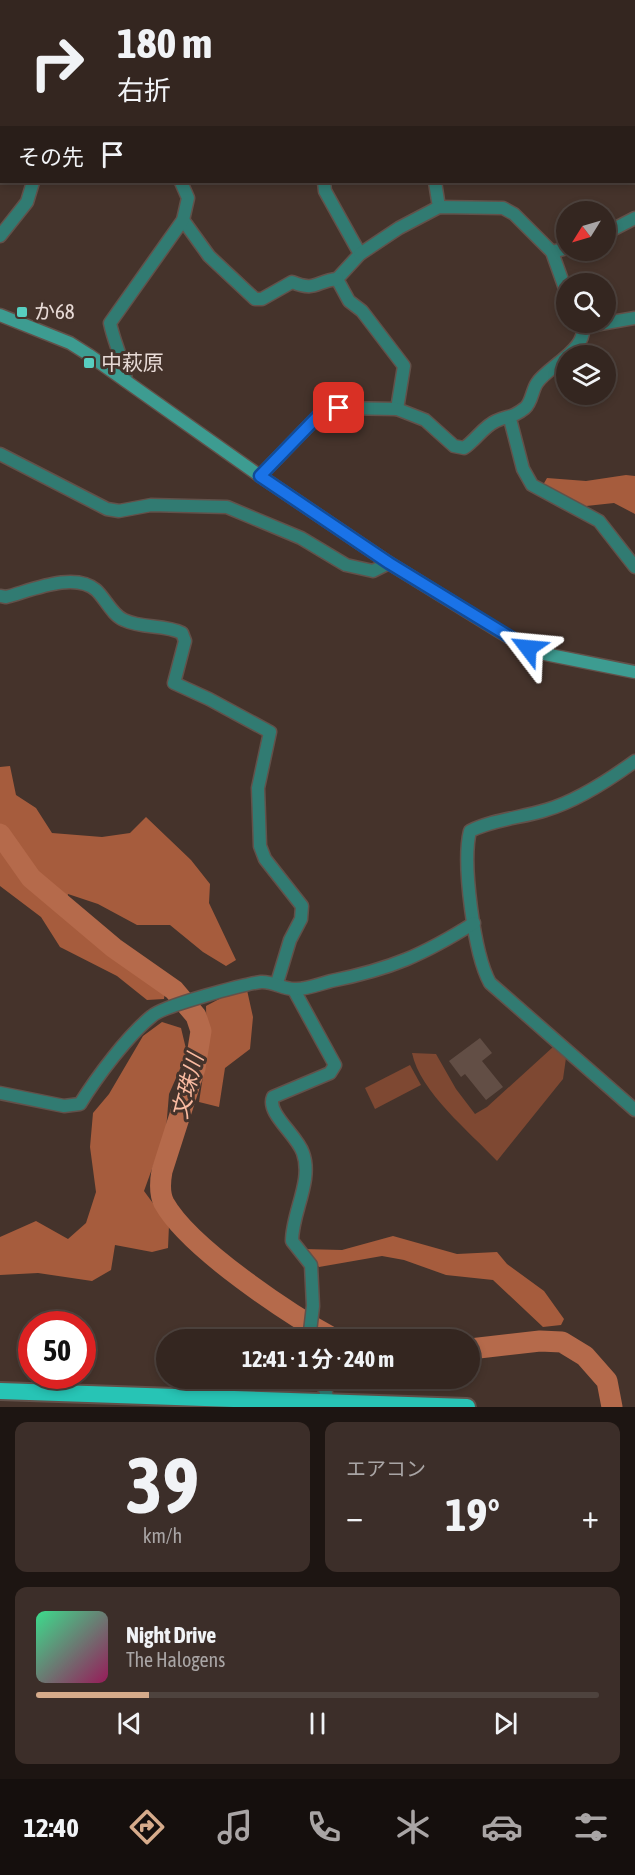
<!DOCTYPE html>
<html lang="ja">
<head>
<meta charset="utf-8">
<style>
  body { margin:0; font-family:"Asap Condensed","Noto Sans JP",sans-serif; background:#3c2e29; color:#f1f3f6; height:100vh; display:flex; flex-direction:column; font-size:22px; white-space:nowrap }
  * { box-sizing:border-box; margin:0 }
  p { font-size:20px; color:#a9a5a5 }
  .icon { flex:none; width:33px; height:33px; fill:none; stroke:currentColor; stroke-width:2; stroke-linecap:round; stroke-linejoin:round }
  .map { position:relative; height:1407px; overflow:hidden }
  .drawer { display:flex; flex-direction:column; gap:15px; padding:15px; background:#1d1512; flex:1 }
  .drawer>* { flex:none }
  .top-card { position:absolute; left:0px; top:0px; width:636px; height:183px; box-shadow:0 3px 9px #0003,0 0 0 2px #4e433e; background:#342620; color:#f1f3f6; overflow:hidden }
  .needle { width:39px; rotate:233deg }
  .fabs { position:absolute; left:556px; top:201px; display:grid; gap:12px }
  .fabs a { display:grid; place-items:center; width:60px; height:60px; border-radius:50%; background:#342620; box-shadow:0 3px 9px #0003,0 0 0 2px #4e433e; font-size:30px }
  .speed { position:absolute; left:18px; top:1311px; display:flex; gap:12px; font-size:30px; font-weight:700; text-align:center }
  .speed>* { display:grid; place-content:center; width:78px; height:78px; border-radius:50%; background:#342620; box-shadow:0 3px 9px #0003,0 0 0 2px #4e433e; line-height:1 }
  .speed .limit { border:9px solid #d22; background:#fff; color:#111 }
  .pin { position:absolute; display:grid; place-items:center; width:51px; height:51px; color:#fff; margin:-26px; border-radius:12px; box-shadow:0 3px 9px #0006 }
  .me { position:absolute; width:66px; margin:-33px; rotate:299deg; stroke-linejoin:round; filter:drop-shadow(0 0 4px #0008) }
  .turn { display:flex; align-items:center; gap:21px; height:126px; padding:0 18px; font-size:27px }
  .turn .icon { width:78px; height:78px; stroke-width:2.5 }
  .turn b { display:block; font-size:42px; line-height:51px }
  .then { display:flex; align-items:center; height:57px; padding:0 18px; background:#0003; gap:12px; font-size:22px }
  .big { font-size:45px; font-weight:700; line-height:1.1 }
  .drawer .widget { flex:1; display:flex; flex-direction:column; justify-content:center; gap:9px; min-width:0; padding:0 21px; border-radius:12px; background:#3c2e29 }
  .drawer .dial { align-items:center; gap:0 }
  .dial b { font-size:78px; line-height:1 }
  .song { display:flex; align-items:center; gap:18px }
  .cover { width:72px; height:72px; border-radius:9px; background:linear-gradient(135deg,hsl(150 70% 55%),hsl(330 70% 35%)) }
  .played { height:6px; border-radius:3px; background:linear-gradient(90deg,#d6ab8b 20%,#4e433e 20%) }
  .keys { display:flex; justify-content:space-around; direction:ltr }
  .heat { display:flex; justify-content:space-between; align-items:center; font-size:33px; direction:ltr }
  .drawer .tiles { flex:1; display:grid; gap:15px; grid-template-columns:1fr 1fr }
  .widget:last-child { grid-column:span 2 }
  .trip { position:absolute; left:156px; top:1329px; width:324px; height:60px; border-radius:30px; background:#342620; box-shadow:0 3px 9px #0003,0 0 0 2px #4e433e; font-weight:700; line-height:60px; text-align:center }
  .dock { display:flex; height:96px; justify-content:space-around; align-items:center; background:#150f0d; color:#a9a5a5 }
  .dock .icon { width:42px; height:42px }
  .dock .active { color:#d6ab8b }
  .dock b { font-size:27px; color:#f1f3f6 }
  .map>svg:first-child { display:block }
  .green { fill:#7e4832 }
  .forest { fill:#a65c3d }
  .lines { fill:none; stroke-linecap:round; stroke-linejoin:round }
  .river { stroke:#b56a4b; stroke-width:21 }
  .building { fill:#624e45 }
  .minor-casing { stroke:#62514a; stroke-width:15 }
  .secondary-casing { stroke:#62514a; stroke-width:15 }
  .trunk-casing { stroke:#62514a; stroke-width:20 }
  .minor { stroke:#317b72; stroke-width:12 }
  .secondary { stroke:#3d9c91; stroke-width:12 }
  .trunk { stroke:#27c4b5; stroke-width:16 }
  .route-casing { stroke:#114b97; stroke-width:15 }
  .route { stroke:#1a73e8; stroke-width:10 }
  .poi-dot { fill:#58cec0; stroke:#45332b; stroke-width:2 }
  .labels { text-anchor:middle; stroke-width:6; stroke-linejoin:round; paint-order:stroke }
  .poi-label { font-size:21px; fill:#e7dad6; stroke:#45332b; text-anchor:start }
  .water-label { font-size:22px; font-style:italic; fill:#fabba1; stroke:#45332b }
</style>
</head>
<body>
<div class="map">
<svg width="635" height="1407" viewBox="0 0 635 1407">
  <rect width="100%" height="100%" fill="#45332b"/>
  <!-- green -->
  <g class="green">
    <path d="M553,1047L566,1058L563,1079L497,1161C470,1132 420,1092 412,1053L436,1054L456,1089L475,1114L487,1107Z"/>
    <polygon points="410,1065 421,1085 375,1109 365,1088"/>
  </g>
  <!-- forest -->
  <g class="forest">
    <polygon points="626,475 635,476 635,514 614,503 577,507 543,485 547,478 586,481"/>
    <polygon points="10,766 16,795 36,808 52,833 102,837 130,833 146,817 191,860 210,884 209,903 236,960 226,966 203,952 170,925 137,925 98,904 68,894 64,914 165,991 164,999 147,1000 117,976 60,947 41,917 0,886 0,767"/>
    <polygon points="247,990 253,1017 250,1049 225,1068 219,1107 199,1102 207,1050 206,1006 223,997"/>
    <polygon points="162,1022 181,1028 187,1053 169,1094 166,1130 144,1191 169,1225 168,1248 152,1252 115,1245 111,1270 92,1281 38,1273 0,1275 0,1237 36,1221 68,1239 86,1223 96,1192 90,1147 93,1113 109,1094 143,1036"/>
    <polygon points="393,1236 457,1254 497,1252 507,1264 544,1291 564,1319 561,1325 543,1327 493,1280 446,1275 404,1260 382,1256 319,1267 303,1249 342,1250"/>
  </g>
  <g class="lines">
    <!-- river -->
    <g class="river">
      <path d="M0,834L31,878L114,948L174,990L196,1016L201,1031L195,1068L162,1171C160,1182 159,1193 164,1203C189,1248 289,1314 336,1340"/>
      <polyline points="470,1349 540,1341 562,1342 585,1356 607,1381 612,1407"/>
    </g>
  </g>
  <!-- building -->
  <polygon class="building" points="480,1038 492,1053 482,1061 503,1087 486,1100 465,1074 461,1077 449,1061"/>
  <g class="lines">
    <!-- minor casing -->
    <g class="minor-casing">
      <g id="minor">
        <polyline points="66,0 66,2"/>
        <polyline points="173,0 173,2"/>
        <polyline points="280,0 280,2"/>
        <polyline points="388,0 394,2"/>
        <polyline points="549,0 553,2"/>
        <polyline points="319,2 320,0"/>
        <polyline points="470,2 470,0"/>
        <polyline points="534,2 539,0"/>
        <polyline points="582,2 582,0"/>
        <polyline points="0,24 2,25"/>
        <polyline points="634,117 635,118"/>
        <polyline points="324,182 325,191 360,254 337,279 349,301 362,311 404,366 397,409"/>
        <polyline points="435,182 439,207"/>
        <path d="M183,220L209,256L255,299H262L292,282C316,292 316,281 337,279"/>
        <polyline points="606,233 635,218"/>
        <polyline points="0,236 27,202 33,182"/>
        <polyline points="552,252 567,248"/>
        <polyline points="360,254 399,228 439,207 503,208 514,214 552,252 567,294"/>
        <polyline points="583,327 635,318"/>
        <path d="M126,381C124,361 114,343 110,323L183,220L188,198L181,182"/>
        <polyline points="510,419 523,469 532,485 599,521 635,567"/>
        <polyline points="0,454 107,509 119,511 151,505 227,507 301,538 346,565 373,571 389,563"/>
        <path d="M260,476L321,413L339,408L397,409L425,420L454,446L464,448C475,441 484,426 496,421C509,415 511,419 525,408C532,402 532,390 537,383C548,366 593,347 581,322"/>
        <path d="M0,596L6,597C30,591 74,571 96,590C105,598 112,615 124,620C143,629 164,624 182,633L185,641L174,683L209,699L270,732L258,788L260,846L265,859L302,906L301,919L290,940L277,983"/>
        <path d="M635,761C609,780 577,801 546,810C521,818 494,819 470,831C462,863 474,954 490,983L635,1110"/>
        <path d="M294,990L335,1065L330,1073L273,1097C266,1113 297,1135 303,1153C313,1181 292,1212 292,1241L311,1265L313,1306L309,1340"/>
        <path d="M0,1093L64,1106L80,1104C96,1078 128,1035 152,1016C163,1006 244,984 261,982C273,981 284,990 296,989C307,989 320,984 331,981C391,969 423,955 474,923"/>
        <polyline points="316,1378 325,1389 328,1401"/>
      </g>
    </g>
    <!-- secondary casing -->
    <g class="secondary-casing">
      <polyline id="secondary" points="0,315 70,343 89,355 260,476 389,563 515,641 545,654 635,672"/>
    </g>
    <!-- trunk casing -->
    <g class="trunk-casing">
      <polyline id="trunk" points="0,1391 467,1407"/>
    </g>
    <!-- minor -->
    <use href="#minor" class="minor"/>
    <!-- secondary -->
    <use href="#secondary" class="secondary"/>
    <!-- trunk -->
    <use href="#trunk" class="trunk"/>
  </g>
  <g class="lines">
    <!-- route casing -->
    <g class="route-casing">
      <polyline id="route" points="339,408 321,413 260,476 389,563 528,648"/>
    </g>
    <!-- route -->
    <use href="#route" class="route"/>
  </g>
  <!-- markers -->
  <g class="poi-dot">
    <rect x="16" y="306" width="12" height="12" rx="3"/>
    <rect x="83" y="357" width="12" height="12" rx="3"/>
  </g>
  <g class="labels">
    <!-- poi labels -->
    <g class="poi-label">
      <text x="34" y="319">か68</text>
      <text x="101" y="370">中萩原</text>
    </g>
    <!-- water labels -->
    <g class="water-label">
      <text transform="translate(187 1086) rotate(-75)" y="8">文珠川</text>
    </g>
  </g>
</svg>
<div class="fabs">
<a><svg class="needle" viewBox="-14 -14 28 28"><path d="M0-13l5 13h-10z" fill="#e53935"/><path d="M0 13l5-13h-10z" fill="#a9a5a5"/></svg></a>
<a><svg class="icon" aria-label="search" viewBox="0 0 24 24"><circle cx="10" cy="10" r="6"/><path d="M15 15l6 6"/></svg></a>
<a><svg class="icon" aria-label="layers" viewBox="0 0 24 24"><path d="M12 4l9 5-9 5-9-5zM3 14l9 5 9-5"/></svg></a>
</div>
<div class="speed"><div class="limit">50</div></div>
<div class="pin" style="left:339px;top:408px;background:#d93025"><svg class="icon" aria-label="arrive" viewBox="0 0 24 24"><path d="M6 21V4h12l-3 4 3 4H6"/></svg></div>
<svg class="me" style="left:528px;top:648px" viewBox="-20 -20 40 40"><path d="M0-17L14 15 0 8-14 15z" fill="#1a73e8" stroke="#fff" stroke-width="4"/></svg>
<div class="trip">12:41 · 1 分 · 240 m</div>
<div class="top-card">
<div class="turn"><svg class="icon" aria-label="right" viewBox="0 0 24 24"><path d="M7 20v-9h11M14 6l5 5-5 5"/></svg><div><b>180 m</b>右折</div></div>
<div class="then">その先<svg class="icon" aria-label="arrive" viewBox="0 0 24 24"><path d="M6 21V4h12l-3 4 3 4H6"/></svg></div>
</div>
</div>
<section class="drawer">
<div class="tiles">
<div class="widget dial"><b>39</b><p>km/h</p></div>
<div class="widget"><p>エアコン</p>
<div class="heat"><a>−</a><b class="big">19°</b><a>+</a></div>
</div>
<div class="widget">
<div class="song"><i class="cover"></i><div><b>Night Drive</b><p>The Halogens</p></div></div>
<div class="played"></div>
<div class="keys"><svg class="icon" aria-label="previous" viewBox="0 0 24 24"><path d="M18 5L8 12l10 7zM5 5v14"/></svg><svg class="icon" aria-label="pause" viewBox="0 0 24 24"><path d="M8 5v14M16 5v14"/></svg><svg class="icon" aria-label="next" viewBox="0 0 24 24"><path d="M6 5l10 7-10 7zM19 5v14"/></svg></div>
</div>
</div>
</section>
<nav class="dock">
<b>12:40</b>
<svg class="icon active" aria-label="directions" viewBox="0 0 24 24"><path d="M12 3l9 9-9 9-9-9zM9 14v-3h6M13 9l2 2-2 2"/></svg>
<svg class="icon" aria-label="music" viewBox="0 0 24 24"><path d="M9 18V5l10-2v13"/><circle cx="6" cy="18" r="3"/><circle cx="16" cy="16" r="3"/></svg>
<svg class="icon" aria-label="phone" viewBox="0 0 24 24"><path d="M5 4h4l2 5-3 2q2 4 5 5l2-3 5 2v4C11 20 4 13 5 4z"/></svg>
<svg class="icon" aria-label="climate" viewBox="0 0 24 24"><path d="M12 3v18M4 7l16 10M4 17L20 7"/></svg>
<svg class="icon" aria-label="car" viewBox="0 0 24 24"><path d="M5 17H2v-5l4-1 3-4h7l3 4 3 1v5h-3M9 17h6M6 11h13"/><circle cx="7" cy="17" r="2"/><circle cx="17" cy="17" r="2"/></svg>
<svg class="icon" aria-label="filters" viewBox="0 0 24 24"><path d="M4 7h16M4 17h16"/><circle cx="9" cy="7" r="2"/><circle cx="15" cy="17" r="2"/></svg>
</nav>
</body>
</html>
